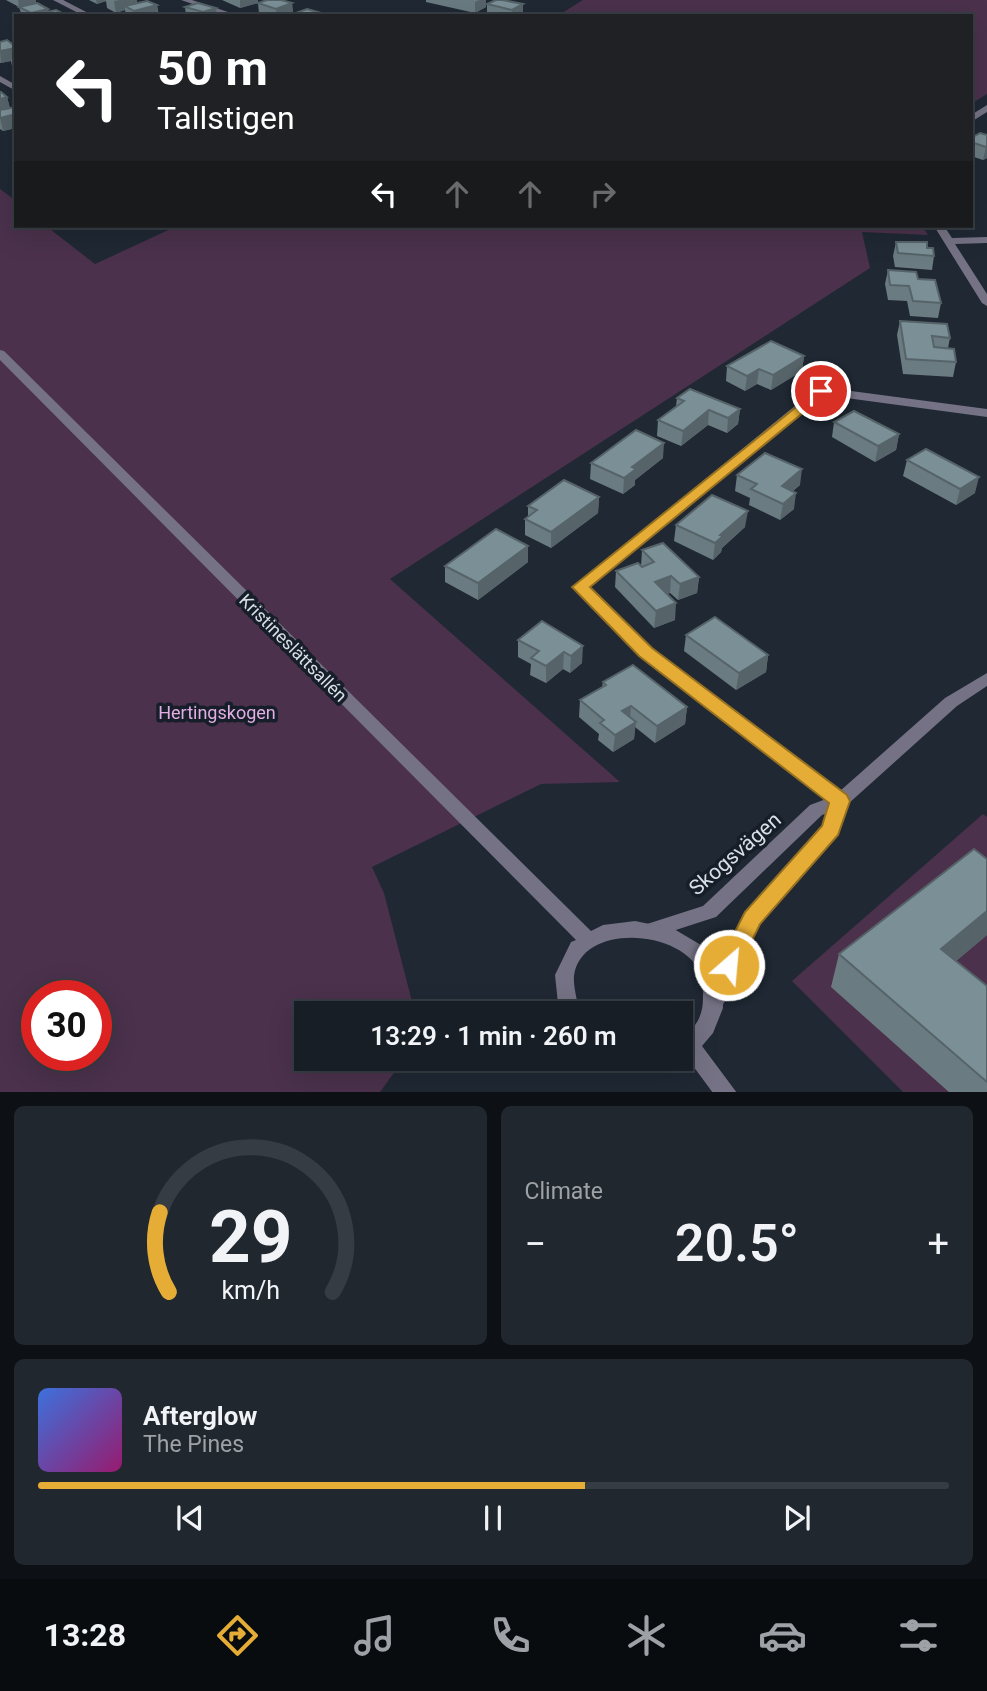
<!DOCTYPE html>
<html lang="en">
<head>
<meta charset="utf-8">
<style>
  body { margin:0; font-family:Roboto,sans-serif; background:#20272e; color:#f1f3f6; height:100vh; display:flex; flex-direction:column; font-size:26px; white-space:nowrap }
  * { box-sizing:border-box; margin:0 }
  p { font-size:23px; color:#9ea2a7 }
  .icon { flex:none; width:38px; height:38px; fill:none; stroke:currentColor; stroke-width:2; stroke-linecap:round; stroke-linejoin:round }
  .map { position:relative; height:1092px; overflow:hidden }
  .side { display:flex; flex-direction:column; gap:14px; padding:14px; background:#0d1015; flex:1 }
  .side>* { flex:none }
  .hud { position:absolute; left:14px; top:14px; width:959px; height:214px; border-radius:0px; box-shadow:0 7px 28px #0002,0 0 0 2px #363c43; background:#202124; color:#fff; overflow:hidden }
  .speed { position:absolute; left:21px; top:980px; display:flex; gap:14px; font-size:35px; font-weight:700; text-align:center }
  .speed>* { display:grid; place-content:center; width:91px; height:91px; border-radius:50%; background:#171e26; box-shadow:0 7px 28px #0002,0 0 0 2px #363c43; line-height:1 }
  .speed .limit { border:10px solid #d22; background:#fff; color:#111 }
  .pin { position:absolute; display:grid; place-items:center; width:60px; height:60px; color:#fff; margin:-30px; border:4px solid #fff; border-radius:50%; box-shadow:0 2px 7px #0007 }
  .me { position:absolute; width:77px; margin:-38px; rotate:27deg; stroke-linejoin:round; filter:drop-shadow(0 0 5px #0008) }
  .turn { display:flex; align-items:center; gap:24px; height:147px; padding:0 28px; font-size:32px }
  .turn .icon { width:91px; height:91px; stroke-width:2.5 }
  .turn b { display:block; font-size:49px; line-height:60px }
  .lanes { display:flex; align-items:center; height:66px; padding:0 28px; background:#0003; justify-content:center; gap:35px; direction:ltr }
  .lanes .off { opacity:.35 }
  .big { font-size:52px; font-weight:600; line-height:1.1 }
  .side .tile { flex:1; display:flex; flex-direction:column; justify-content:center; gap:10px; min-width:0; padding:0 24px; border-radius:10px; background:#20272e }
  .side .dial { align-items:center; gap:0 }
  .dial svg { height:182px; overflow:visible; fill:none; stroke:#363c43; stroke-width:7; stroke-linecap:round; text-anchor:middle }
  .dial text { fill:#f1f3f6; stroke:none }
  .song { display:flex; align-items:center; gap:21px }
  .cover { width:84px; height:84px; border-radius:10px; background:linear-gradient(135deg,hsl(220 70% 55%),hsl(320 70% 35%)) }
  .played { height:7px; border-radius:4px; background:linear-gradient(90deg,#e5ad35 60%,#363c43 60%) }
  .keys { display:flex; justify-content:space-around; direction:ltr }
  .heat { display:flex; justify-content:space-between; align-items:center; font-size:38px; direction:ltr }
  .side .tiles { flex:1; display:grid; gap:14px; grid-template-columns:1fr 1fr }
  .tile:last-child { grid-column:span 2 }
  .trip { position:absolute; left:294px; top:1001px; width:399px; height:70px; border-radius:0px; background:#171e26; box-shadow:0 7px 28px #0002,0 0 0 2px #363c43; font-weight:600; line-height:70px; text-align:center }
  .tabs { display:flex; height:112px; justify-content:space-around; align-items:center; background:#090c0f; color:#9ea2a7 }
  .tabs .icon { width:49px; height:49px }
  .tabs .current { color:#e5ad35 }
  .tabs b { font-size:32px; color:#f1f3f6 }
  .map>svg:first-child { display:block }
  .green { fill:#4b314c; fill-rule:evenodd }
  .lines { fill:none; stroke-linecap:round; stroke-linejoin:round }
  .minor { fill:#747284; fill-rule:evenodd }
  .tertiary { fill:#747284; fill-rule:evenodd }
  .wall { fill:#6a7b81 }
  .shaded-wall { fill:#566469 }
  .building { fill:#7b8f96; stroke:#566469; stroke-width:2 }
  .route { fill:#e5ad35; stroke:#957022; stroke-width:2 }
  .labels { text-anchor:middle; stroke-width:7; stroke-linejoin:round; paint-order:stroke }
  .street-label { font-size:18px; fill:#d9dfe7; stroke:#161e29 }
  .park-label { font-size:18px; fill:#e1ade2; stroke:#161e29 }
  .near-street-label { font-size:21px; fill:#d9dfe7; stroke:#161e29 }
</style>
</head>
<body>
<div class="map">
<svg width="987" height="1093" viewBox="0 0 987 1093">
  <rect width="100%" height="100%" fill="#1f2833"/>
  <!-- green -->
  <g class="green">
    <polygon points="583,0 987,0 987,94 971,104 971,16 557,16"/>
    <path d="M0,189L16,201V226H46L95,264L177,226H922L928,235L862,232L870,268L390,579L620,782L541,784L372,867L384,893L415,1013H306V1059H404L380,1092H0ZM37,996H96V1055H37Z"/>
    <polygon points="983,814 987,817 987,1092 903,1092 792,981"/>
  </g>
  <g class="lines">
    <!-- minor -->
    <g class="minor">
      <polygon points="53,0 63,0 94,16 84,16"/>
      <polygon points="181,0 192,0 240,16 228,16"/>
      <polygon points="0,76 16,85 16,91 0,82"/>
      <polygon points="987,105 987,112 971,122 971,115"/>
      <polygon points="934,226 944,226 952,238 987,237 987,243 955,244 987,294 987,306 982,303"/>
      <polygon points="821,387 987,409 987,417 824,395 589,587 651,648 840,791 945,698 987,673 987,686 957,706 848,804 837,834 760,923 722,1007 715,1009 708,1007 705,1001 746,913 823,826 828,813 822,815 716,917 654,937 647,934 645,929 647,924 703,906 810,805 826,799 641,656 573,587 817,388"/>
    </g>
    <!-- tertiary -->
    <path class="tertiary" d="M0,350L4,351L591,931L603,925L635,921L674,929L701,945L721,975L723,1008L713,1033L702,1046L737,1093H713L685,1055L681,1057V1038C696,1028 703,1016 703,998C703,992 704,983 702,977C687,929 581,921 574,976C573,987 578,1002 579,1013H559L555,975L571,942L576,940L0,360Z"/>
  </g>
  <!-- wall -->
  <g class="wall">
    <polygon points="6,0 36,0 36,3 19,7"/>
    <polygon points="89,0 137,0 137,3 157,5 159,16 126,16 125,10 116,13 107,8 106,1 97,4"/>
    <polygon points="222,0 258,0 258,3 240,8"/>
    <polygon points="426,0 486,0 486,7 475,13 426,2"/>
    <polygon points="258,3 292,3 293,14 289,16 264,16 259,14"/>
    <polygon points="487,4 523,4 523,16 487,15"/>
    <polygon points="19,7 48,9 49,12 67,16 25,16 21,13"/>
    <polygon points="185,7 217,16 186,16"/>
    <polygon points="0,42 16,47 16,73 13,71 11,61 0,63"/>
    <polygon points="0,92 7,97 10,108 16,107 16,128 3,131 0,129"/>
    <polygon points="16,129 16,143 13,130"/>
    <polygon points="987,135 987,158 983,160 971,156 971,138"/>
    <polygon points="896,242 927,248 934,256 932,270 895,267 893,256"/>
    <polygon points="888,270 918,279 941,303 938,318 910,316 907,301 888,300 885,284"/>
    <polygon points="900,321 950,338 948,348 956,362 953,377 903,374 897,335"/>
    <polygon points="804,356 802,371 771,390 757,384 745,391 726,381 727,366"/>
    <polygon points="677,398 740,409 738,424 727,433 708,425 681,446 657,436 658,420 676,406"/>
    <polygon points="834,422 899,434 896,450 875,462 832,437"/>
    <polygon points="663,458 635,480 635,485 623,494 590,479 591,463"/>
    <polygon points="907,460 975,493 956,505 903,476"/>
    <polygon points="737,475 800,485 793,491 794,509 780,520 749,505 750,498 735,491"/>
    <polygon points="599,497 598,513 551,548 525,535 525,519 528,517 528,506"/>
    <polygon points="676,525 745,527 722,548 721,552 713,560 674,541"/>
    <polygon points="642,550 699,577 697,593 678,600 670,593 667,594 675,620 654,628 615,587 616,571 641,566"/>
    <polygon points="528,562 478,600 445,582 445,566"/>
    <polygon points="542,621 582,663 570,673 563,669 546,683 530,675 531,664 518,657 518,640"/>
    <polygon points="686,635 768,655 766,672 736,690 684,651"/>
    <polygon points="603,682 687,707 685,724 655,743 635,727 634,739 613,752 598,740 599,734 579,717 580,700 602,687"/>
    <polygon points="987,935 956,961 987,986 987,1093 950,1093 831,987 839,954"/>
  </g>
  <!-- shaded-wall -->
  <g class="shaded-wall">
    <polygon points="18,0 36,0 36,3 19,7"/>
    <polygon points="96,0 105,0 106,1 97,4"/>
    <polygon points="120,0 137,0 138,7 125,6 125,10 116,13 114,1"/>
    <polygon points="240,0 258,0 258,3 240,8"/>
    <polygon points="479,0 486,0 486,7 475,13 475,2"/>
    <polygon points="292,3 293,14 289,16 276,16 276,9"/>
    <polygon points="523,4 523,16 512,16 512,10"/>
    <polygon points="157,5 158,16 135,16 134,11"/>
    <polygon points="216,8 217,16 203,16 203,12"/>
    <polygon points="48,9 49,15 38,14 39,16 31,16 31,13"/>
    <polygon points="16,48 16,60 11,59 11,61 1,63 0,51"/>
    <polygon points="7,97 10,109 0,112 0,99"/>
    <polygon points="16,114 16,128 3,131 0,118"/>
    <polygon points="987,146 987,158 983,160 986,147"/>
    <polygon points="804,356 802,371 771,390 773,375"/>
    <polygon points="759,369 757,384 745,391 747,376"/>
    <polygon points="740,409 738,424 727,433 728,418"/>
    <polygon points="709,410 708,425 681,446 683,431"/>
    <polygon points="899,434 896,450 875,462 878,446"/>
    <polygon points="664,443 663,458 635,480 635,485 623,494 624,478 632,467"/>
    <polygon points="802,469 800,485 779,502 782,486"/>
    <polygon points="979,477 975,493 956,505 960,489"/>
    <polygon points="796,493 794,509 780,520 783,504"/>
    <polygon points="599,497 598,513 551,548 551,532"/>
    <polygon points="748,511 745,527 722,548 721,552 713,560 715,543 720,535"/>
    <polygon points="528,546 528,562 478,600 478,583"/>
    <polygon points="671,576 670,593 654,599 655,582"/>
    <polygon points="699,577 697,593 678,600 680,584"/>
    <polygon points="676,603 675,620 654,628 656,611"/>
    <polygon points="583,646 582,663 570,673 571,656"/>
    <polygon points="564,652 563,669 546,683 546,666"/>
    <polygon points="768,655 766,672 736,690 739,673"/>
    <polygon points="631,706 630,723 622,711"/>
    <polygon points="687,707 685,724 655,743 657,726"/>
    <polygon points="636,722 634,739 613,752 615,735"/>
    <polygon points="987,911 987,935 931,982 941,949"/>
  </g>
  <!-- building -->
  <g class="building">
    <polygon points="267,0 281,0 292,3 276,9 258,3"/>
    <polygon points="496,0 502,0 523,4 512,10 487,4"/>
    <polygon points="147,1 157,5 134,11 125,6"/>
    <polygon points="37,3 48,9 31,13 19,7"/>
    <polygon points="198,3 216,8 203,12 185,7"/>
    <polygon points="307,9 328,15 299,16 293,14"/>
    <polygon points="56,10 67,16 41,16 38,14"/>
    <polygon points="7,40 16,47 16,48 0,51 0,42"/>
    <polygon points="0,92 1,92 7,97 0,99"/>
    <polygon points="16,107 16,114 0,118 0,110"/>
    <polygon points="980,133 987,135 987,146 986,147 971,142 971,138"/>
    <polygon points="896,242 927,242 927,248 933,248 934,256 898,253"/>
    <polygon points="888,270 916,272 918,279 935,280 941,303 913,301 909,286 890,285"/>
    <polygon points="900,321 947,324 950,338 932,336 934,347 954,349 956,362 906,359"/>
    <polygon points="771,341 804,356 773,375 759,369 747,376 727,366"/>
    <polygon points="690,389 740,409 728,418 709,410 683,431 658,420 684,401 677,398"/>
    <polygon points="854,411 899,434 878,446 834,422"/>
    <polygon points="636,430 664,443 632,467 636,469 624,478 591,463"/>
    <polygon points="926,449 979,477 960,489 907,460"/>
    <polygon points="765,453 802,469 782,486 796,493 783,504 751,489 757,484 737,475"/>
    <polygon points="564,480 599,497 551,532 525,519 537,510 528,506"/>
    <polygon points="712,495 748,511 720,535 723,536 715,543 676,525"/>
    <polygon points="496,529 528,546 478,583 445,566"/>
    <polygon points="663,543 699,577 680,584 671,576 655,582 676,603 656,611 616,571 638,563 642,567 654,562 642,550"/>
    <polygon points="715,617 768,655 739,673 686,635"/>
    <polygon points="542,621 583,646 571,656 564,652 546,666 531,658 539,651 518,640"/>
    <polygon points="633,665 687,707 657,726 631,706 622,711 636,722 615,735 600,723 604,720 580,700 606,685 603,682"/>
    <polygon points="974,849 987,859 987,911 941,949 987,986 987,1082 839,954"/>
  </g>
  <!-- route -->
  <polygon class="route" points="821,387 826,389 826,394 590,587 652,648 847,795 850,801 838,835 760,924 737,971 729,974 721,971 718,965 745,912 822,826 829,803 639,656 572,587"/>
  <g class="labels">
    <!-- street labels -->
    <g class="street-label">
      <text transform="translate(293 648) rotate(45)" y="6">Kristineslättsallén</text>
    </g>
    <!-- park labels -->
    <g class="park-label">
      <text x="217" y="719">Hertingskogen</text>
    </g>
    <!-- near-street labels -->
    <g class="near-street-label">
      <text transform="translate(735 854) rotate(-41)" y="7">Skogsvägen</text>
    </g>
  </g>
</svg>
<div class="speed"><div class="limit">30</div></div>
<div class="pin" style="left:821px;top:391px;background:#d93025"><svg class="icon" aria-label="arrive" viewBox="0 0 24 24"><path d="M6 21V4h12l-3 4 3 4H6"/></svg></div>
<svg class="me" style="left:729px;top:965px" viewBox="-20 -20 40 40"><circle r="17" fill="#e5ad35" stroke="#fff" stroke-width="3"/><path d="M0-11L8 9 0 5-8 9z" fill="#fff"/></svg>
<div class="trip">13:29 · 1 min · 260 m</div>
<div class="hud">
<div class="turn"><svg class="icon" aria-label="left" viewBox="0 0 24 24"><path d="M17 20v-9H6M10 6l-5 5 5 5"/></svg><div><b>50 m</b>Tallstigen</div></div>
<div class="lanes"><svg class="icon" aria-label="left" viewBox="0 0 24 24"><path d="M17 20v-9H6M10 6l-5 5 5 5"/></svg><svg class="icon off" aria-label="ahead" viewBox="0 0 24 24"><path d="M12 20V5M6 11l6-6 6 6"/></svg><svg class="icon off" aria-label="ahead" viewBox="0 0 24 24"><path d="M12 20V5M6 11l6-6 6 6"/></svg><svg class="icon off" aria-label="right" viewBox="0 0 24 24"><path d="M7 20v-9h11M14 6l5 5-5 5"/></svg></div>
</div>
</div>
<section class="side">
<div class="tiles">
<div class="tile dial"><svg viewBox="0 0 100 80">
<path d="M14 69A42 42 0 1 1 86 69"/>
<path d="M14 69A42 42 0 0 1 10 34" stroke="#e5ad35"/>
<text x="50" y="56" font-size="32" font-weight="700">29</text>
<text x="50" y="72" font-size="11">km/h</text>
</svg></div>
<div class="tile"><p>Climate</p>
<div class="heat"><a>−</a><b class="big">20.5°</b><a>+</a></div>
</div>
<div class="tile">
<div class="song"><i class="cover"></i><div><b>Afterglow</b><p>The Pines</p></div></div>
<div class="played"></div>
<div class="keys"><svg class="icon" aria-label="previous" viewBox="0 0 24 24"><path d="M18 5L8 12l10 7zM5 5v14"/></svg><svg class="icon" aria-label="pause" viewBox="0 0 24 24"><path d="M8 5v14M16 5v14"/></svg><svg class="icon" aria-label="next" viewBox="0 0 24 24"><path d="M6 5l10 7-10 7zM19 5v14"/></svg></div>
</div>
</div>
</section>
<nav class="tabs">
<b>13:28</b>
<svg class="icon current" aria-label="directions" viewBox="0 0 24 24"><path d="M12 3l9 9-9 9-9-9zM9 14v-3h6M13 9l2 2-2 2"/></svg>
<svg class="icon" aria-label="music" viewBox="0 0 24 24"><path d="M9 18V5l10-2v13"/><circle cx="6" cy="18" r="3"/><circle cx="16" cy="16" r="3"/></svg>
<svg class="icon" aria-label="phone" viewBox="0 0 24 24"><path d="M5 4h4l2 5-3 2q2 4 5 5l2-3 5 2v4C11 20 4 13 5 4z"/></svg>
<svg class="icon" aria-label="climate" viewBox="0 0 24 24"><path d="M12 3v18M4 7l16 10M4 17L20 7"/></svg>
<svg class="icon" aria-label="car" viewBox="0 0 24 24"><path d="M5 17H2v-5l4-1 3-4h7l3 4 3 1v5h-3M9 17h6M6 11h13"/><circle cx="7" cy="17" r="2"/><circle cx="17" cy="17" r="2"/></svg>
<svg class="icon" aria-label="filters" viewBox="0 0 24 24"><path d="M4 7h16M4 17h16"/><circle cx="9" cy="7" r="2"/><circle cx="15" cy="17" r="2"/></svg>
</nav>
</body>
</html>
